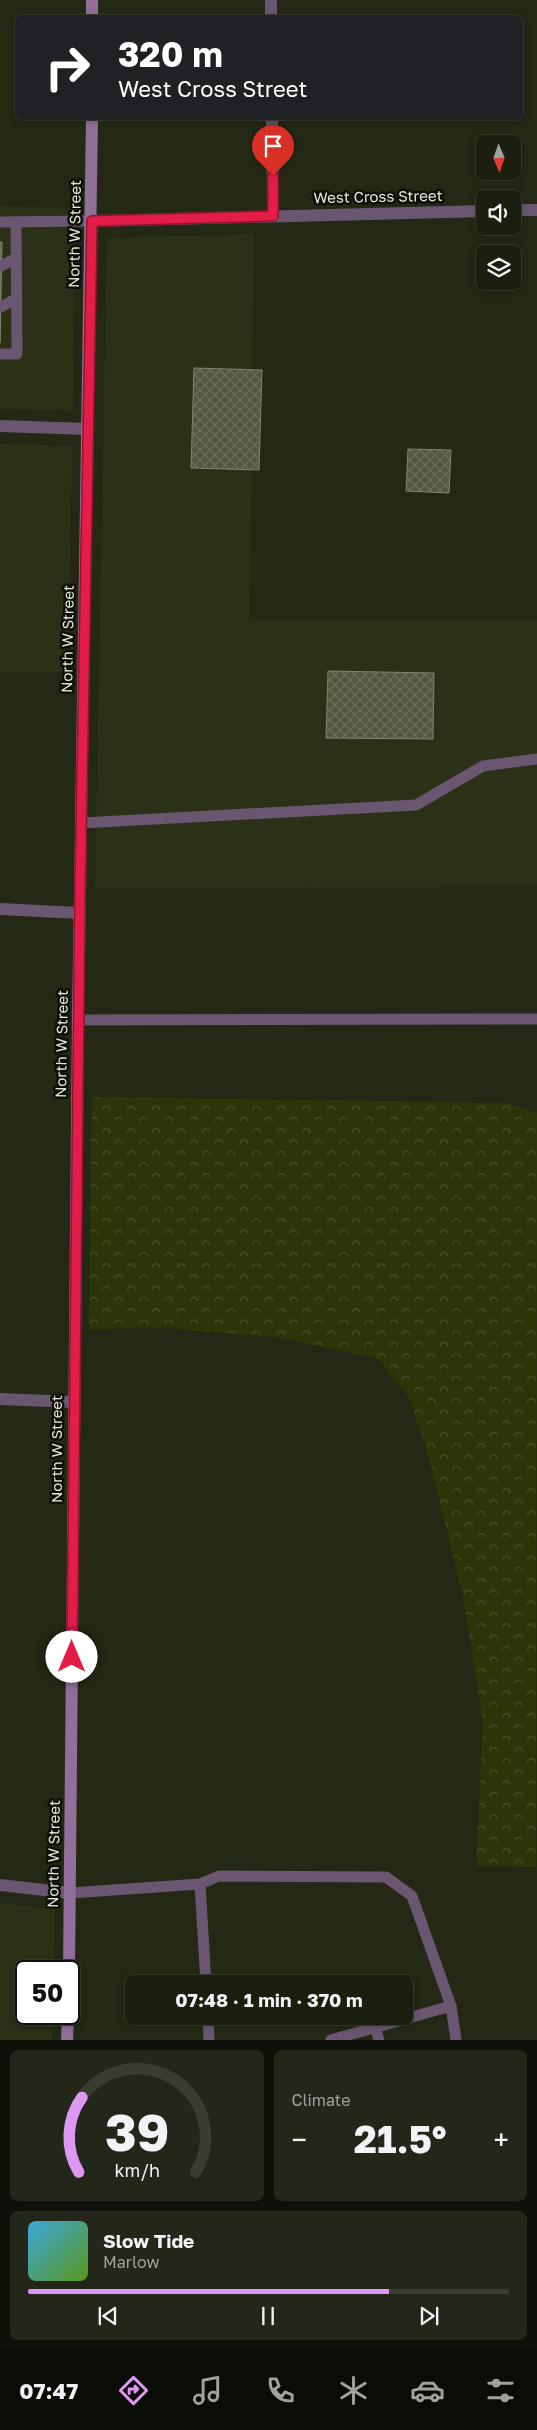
<!DOCTYPE html>
<html lang="en">
<head>
<meta charset="utf-8">
<style>
  body { margin:0; font-family:"Golos Text",sans-serif; background:#232719; color:#f1f3f6; height:100vh; display:flex; flex-direction:column; font-size:19px; white-space:nowrap }
  * { box-sizing:border-box; margin:0 }
  p { font-size:16px; color:#9fa29f }
  .icon { flex:none; width:28px; height:28px; fill:none; stroke:currentColor; stroke-width:2; stroke-linecap:round; stroke-linejoin:round }
  .map { position:relative; height:2040px; overflow:hidden }
  .side { display:flex; flex-direction:column; gap:10px; padding:10px; background:#0e1109; flex:1 }
  .side>* { flex:none }
  .hud { position:absolute; left:15px; top:15px; width:508px; height:105px; border-radius:8px; box-shadow:0 2px 8px #0003,0 0 0 1px #383d30; background:#202124; color:#fff; overflow:hidden }
  .needle { width:32px; rotate:178deg }
  .tools { position:absolute; left:476px; top:135px; display:grid; gap:10px }
  .tools a { display:grid; place-items:center; width:45px; height:45px; border-radius:8px; background:#1a1f10; box-shadow:0 2px 8px #0003,0 0 0 1px #383d30; font-size:25px }
  .speed { position:absolute; left:15px; top:1960px; display:flex; gap:10px; font-size:25px; font-weight:700; text-align:center }
  .speed>* { display:grid; place-content:center; width:65px; height:65px; border-radius:50%; background:#1a1f10; box-shadow:0 2px 8px #0003,0 0 0 1px #383d30; line-height:1 }
  .speed .limit { border:2px solid #111; border-radius:8px; background:#fff; color:#111 }
  .pin { position:absolute; display:grid; place-items:center; width:42px; height:42px; color:#fff; margin:-51px -21px; border-radius:50% 50% 50% 0; rotate:-45deg; box-shadow:0 0 5px #0007 }
  .pin .icon { rotate:45deg }
  .me { position:absolute; width:55px; margin:-28px; rotate:0deg; stroke-linejoin:round; filter:drop-shadow(0 0 4px #0008) }
  .turn { display:flex; align-items:center; gap:18px; height:105px; padding:0 20px; font-size:22px }
  .turn .icon { width:65px; height:65px; stroke-width:2.5 }
  .turn b { display:block; font-size:35px; line-height:42px }
  .big { font-size:38px; font-weight:700; line-height:1.1 }
  .side .tile { flex:1; display:flex; flex-direction:column; justify-content:center; gap:8px; min-width:0; padding:0 18px; border-radius:8px; background:#232719 }
  .side .dial { align-items:center; gap:0 }
  .dial svg { height:130px; overflow:visible; fill:none; stroke:#383d30; stroke-width:7; stroke-linecap:round; text-anchor:middle }
  .dial text { fill:#f1f3f6; stroke:none }
  .song { display:flex; align-items:center; gap:15px }
  .cover { width:60px; height:60px; border-radius:8px; background:linear-gradient(135deg,hsl(200 70% 55%),hsl(90 70% 35%)) }
  .played { height:5px; border-radius:2px; background:linear-gradient(90deg,#de98f3 75%,#383d30 75%) }
  .keys { display:flex; justify-content:space-around; direction:ltr }
  .heat { display:flex; justify-content:space-between; align-items:center; font-size:28px; direction:ltr }
  .side .tiles { flex:1; display:grid; gap:10px; grid-template-columns:1fr 1fr }
  .tile:last-child { grid-column:span 2 }
  .trip { position:absolute; left:125px; top:1975px; width:288px; height:50px; border-radius:8px; background:#1a1f10; box-shadow:0 2px 8px #0003,0 0 0 1px #383d30; font-weight:700; line-height:50px; text-align:center }
  .dock { display:flex; height:80px; justify-content:space-around; align-items:center; background:#0a0c06; color:#9fa29f }
  .dock .icon { width:35px; height:35px }
  .dock .active { color:#de98f3 }
  .dock b { font-size:22px; color:#f1f3f6 }
  .map>svg:first-child { display:block }
  .built { fill:#2a3117 }
  .forest { fill:url(#forest-crowns) }
  .building { fill:url(#building-cross-hatch); stroke:#7e866e }
  .lines { fill:none; stroke-linecap:round; stroke-linejoin:round }
  .service { stroke:#6a5670; stroke-width:11 }
  .minor { stroke:#6a5670; stroke-width:12 }
  .secondary { stroke:#907099; stroke-width:12 }
  .route-casing { stroke:#92132f; stroke-width:12 }
  .route { stroke:#e11d48; stroke-width:9 }
  .labels { text-anchor:middle; stroke-width:5; stroke-linejoin:round; paint-order:stroke }
  .street-label { font-size:15px; fill:#e2e6d9; stroke:#0e1008 }
</style>
</head>
<body>
<div class="map">
<svg width="537" height="2040" viewBox="0 0 537 2040">
  <defs>
    <pattern id="forest-crowns" width="20" height="18" patternUnits="userSpaceOnUse" patternTransform="scale(1.25)"><rect width="20" height="18" fill="#2b3508"/><path d="M2 6a3 3 0 1 1 6 0M12 15a3 3 0 1 1 6 0" fill="none" stroke="#49522b"/></pattern>
    <pattern id="building-cross-hatch" width="8" height="8" patternUnits="userSpaceOnUse" patternTransform="scale(1.25)"><rect width="8" height="8" fill="#515741"/><path d="M0 0l8 8M0 8l8-8" fill="none" stroke="#6a6f5c"/></pattern>
  </defs>
  <rect width="100%" height="100%" fill="#232915"/>
  <!-- built -->
  <g class="built">
    <polygon points="0,206 76,208 73,411 0,409"/>
    <polygon points="254,234 250,620 537,620 537,887 95,888 107,238"/>
    <polygon points="0,444 72,446 68,672 0,673"/>
    <polygon points="0,1903 55,1909 53,1971 26,1971 26,2014 53,2014 52,2040 0,2040"/>
  </g>
  <!-- forest -->
  <polygon class="forest" points="92,1097 507,1103 537,1113 536,1867 476,1866 483,1722 462,1592 429,1458 410,1399 377,1358 275,1337 152,1327 89,1330"/>
  <!-- building -->
  <g class="building">
    <polygon points="0,242 2,242 0,343"/>
    <polygon points="194,368 262,370 259,470 191,468"/>
    <polygon points="408,449 451,450 449,493 406,491"/>
    <polygon points="328,671 434,673 433,739 326,738"/>
  </g>
  <g class="lines">
    <!-- service -->
    <g class="service">
      <polyline points="0,222 92,221"/>
      <polyline points="1,266 16,258"/>
      <polyline points="1,307 17,298"/>
      <polyline points="0,354 17,354 16,222"/>
      <polyline points="81,823 416,805 483,766 537,759"/>
      <polyline points="78,1020 537,1019"/>
      <polyline points="200,1884 206,1984"/>
      <polyline points="70,1893 200,1884 219,1876 386,1877 412,1896 451,2006 456,2040"/>
      <polyline points="208,2016 209,2040"/>
      <polyline points="375,2027 379,2040"/>
      <polyline points="331,2040 451,2006"/>
    </g>
    <!-- minor -->
    <g class="minor">
      <polyline points="271,0 271,18"/>
      <polyline points="272,118 273,216"/>
      <polyline points="512,210 537,210"/>
      <polyline points="92,221 485,211"/>
      <polyline points="0,426 88,429"/>
      <polyline points="0,909 79,913"/>
      <polyline points="0,1399 73,1402"/>
      <polyline points="0,1885 70,1893"/>
    </g>
    <!-- secondary -->
    <g class="secondary">
      <polyline points="92,18 92,0"/>
      <polyline points="69,1971 78,1020 92,118"/>
      <polyline points="67,2040 68,2014"/>
    </g>
  </g>
  <g class="lines">
    <!-- route casing -->
    <g class="route-casing">
      <polyline id="route" points="72,1657 80,895 92,221 273,216 273,176"/>
    </g>
    <!-- route -->
    <use href="#route" class="route"/>
  </g>
  <g class="labels">
    <!-- street labels -->
    <g class="street-label">
      <text transform="translate(378 197) rotate(-1)" y="5">West Cross Street</text>
      <text transform="translate(75 234) rotate(-89)" y="5">North W Street</text>
      <text transform="translate(68 639) rotate(-89)" y="5">North W Street</text>
      <text transform="translate(62 1044) rotate(-89)" y="5">North W Street</text>
      <text transform="translate(57 1449) rotate(-90)" y="5">North W Street</text>
      <text transform="translate(54 1854) rotate(-89)" y="5">North W Street</text>
    </g>
  </g>
</svg>
<div class="tools">
<a><svg class="needle" viewBox="-14 -14 28 28"><path d="M0-13l5 13h-10z" fill="#e53935"/><path d="M0 13l5-13h-10z" fill="#9fa29f"/></svg></a>
<a><svg class="icon" aria-label="sound" viewBox="0 0 24 24"><path d="M4 9h4l5-4v14l-5-4H4zM17 9q2 3 0 6"/></svg></a>
<a><svg class="icon" aria-label="layers" viewBox="0 0 24 24"><path d="M12 4l9 5-9 5-9-5zM3 14l9 5 9-5"/></svg></a>
</div>
<div class="speed"><div class="limit">50</div></div>
<div class="pin" style="left:273px;top:176px;background:#d93025"><svg class="icon" aria-label="arrive" viewBox="0 0 24 24"><path d="M6 21V4h12l-3 4 3 4H6"/></svg></div>
<svg class="me" style="left:72px;top:1657px" viewBox="-20 -20 40 40"><circle r="19" fill="#fff"/><path d="M0-13L10 11 0 6-10 11z" fill="#e11d48"/></svg>
<div class="trip">07:48 · 1 min · 370 m</div>
<div class="hud">
<div class="turn"><svg class="icon" aria-label="right" viewBox="0 0 24 24"><path d="M7 20v-9h11M14 6l5 5-5 5"/></svg><div><b>320 m</b>West Cross Street</div></div>
</div>
</div>
<section class="side">
<div class="tiles">
<div class="tile dial"><svg viewBox="0 0 100 80">
<path d="M14 69A42 42 0 1 1 86 69"/>
<path d="M14 69A42 42 0 0 1 16 23" stroke="#de98f3"/>
<text x="50" y="56" font-size="32" font-weight="700">39</text>
<text x="50" y="72" font-size="11">km/h</text>
</svg></div>
<div class="tile"><p>Climate</p>
<div class="heat"><a>−</a><b class="big">21.5°</b><a>+</a></div>
</div>
<div class="tile">
<div class="song"><i class="cover"></i><div><b>Slow Tide</b><p>Marlow</p></div></div>
<div class="played"></div>
<div class="keys"><svg class="icon" aria-label="previous" viewBox="0 0 24 24"><path d="M18 5L8 12l10 7zM5 5v14"/></svg><svg class="icon" aria-label="pause" viewBox="0 0 24 24"><path d="M8 5v14M16 5v14"/></svg><svg class="icon" aria-label="next" viewBox="0 0 24 24"><path d="M6 5l10 7-10 7zM19 5v14"/></svg></div>
</div>
</div>
</section>
<nav class="dock">
<b>07:47</b>
<svg class="icon active" aria-label="directions" viewBox="0 0 24 24"><path d="M12 3l9 9-9 9-9-9zM9 14v-3h6M13 9l2 2-2 2"/></svg>
<svg class="icon" aria-label="music" viewBox="0 0 24 24"><path d="M9 18V5l10-2v13"/><circle cx="6" cy="18" r="3"/><circle cx="16" cy="16" r="3"/></svg>
<svg class="icon" aria-label="phone" viewBox="0 0 24 24"><path d="M5 4h4l2 5-3 2q2 4 5 5l2-3 5 2v4C11 20 4 13 5 4z"/></svg>
<svg class="icon" aria-label="climate" viewBox="0 0 24 24"><path d="M12 3v18M4 7l16 10M4 17L20 7"/></svg>
<svg class="icon" aria-label="car" viewBox="0 0 24 24"><path d="M5 17H2v-5l4-1 3-4h7l3 4 3 1v5h-3M9 17h6M6 11h13"/><circle cx="7" cy="17" r="2"/><circle cx="17" cy="17" r="2"/></svg>
<svg class="icon" aria-label="filters" viewBox="0 0 24 24"><path d="M4 7h16M4 17h16"/><circle cx="9" cy="7" r="2"/><circle cx="15" cy="17" r="2"/></svg>
</nav>
</body>
</html>
